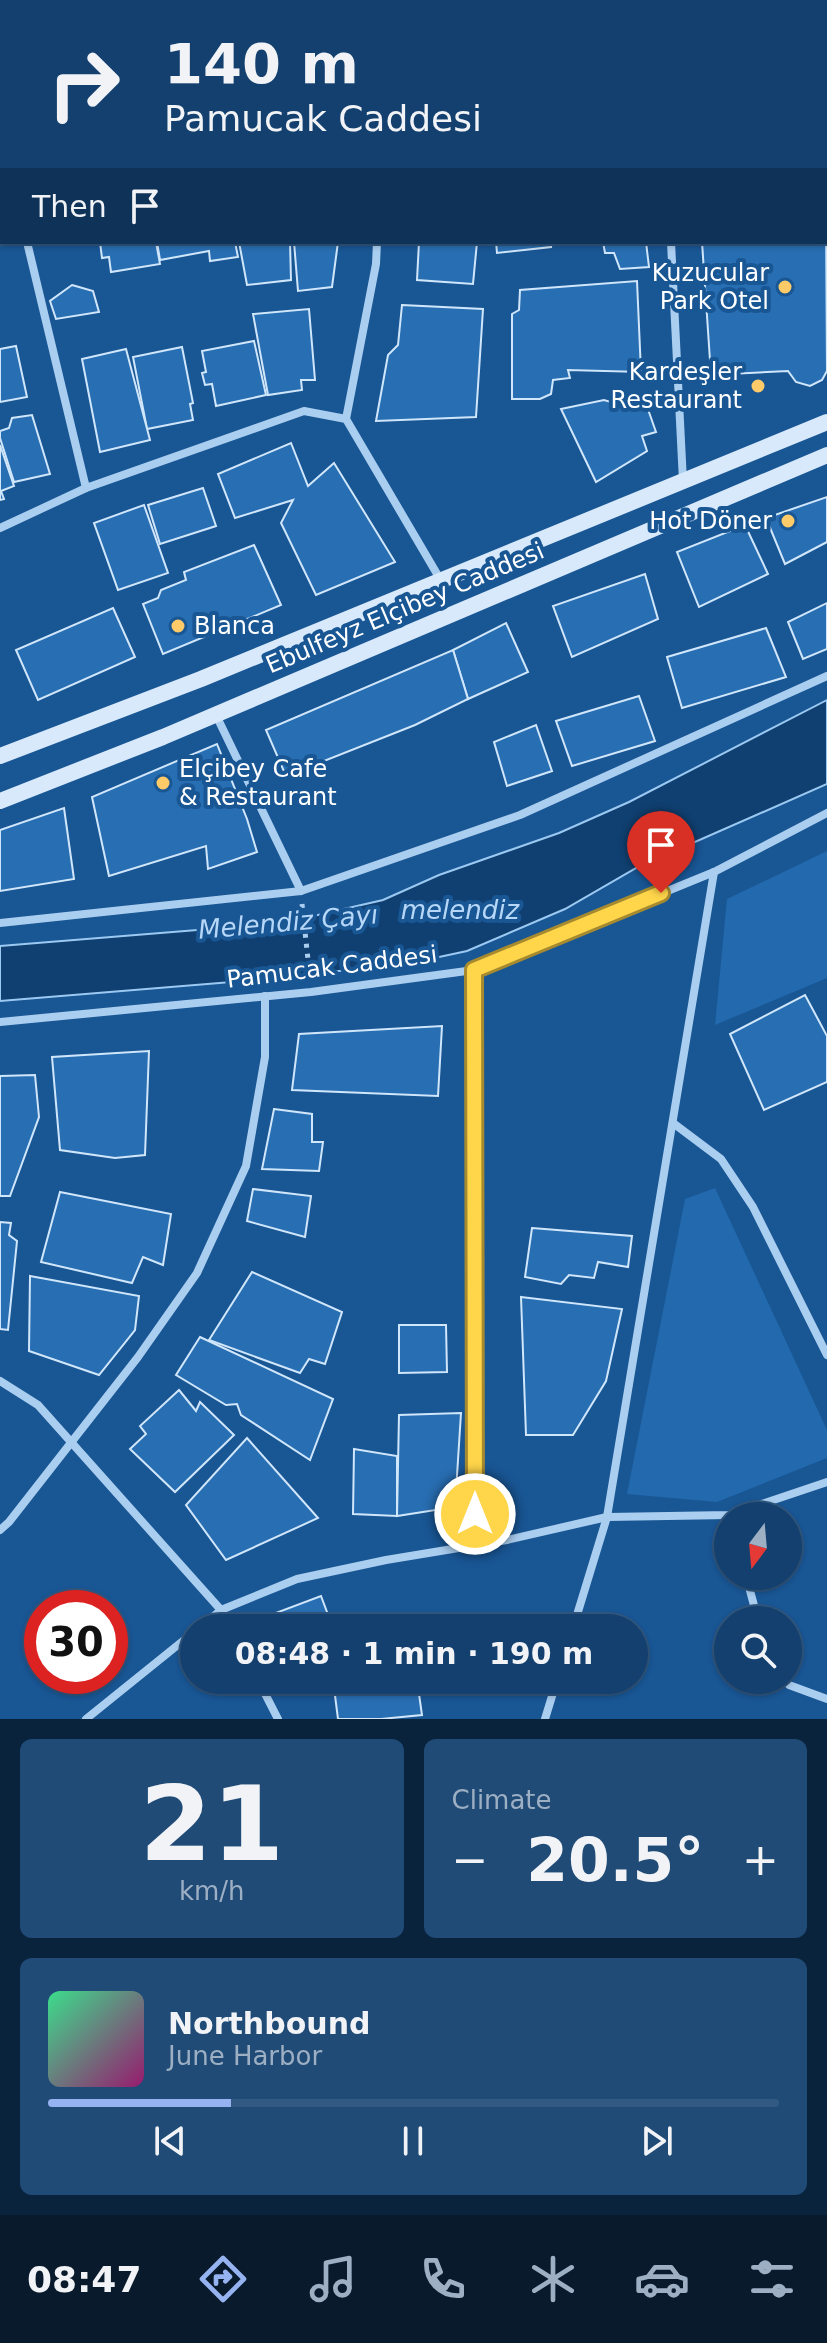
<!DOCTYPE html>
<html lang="en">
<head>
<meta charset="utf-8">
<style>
  body { margin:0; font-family:"DejaVu Sans",sans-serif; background:#204b77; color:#f1f3f6; height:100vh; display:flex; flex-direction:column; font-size:30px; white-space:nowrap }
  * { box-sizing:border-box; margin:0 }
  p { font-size:26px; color:#9dafc3 }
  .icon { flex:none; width:44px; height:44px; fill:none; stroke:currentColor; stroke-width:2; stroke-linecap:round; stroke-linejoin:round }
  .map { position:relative; height:1719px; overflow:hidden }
  .side { display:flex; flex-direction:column; gap:20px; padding:20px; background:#0a233d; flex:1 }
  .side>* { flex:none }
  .guide { position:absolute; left:0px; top:0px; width:828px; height:244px; box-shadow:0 2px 6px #0004,0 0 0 2px #325982; background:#13406f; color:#f1f3f6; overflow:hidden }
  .needle { width:52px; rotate:196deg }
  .controls { position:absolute; left:714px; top:1502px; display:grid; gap:16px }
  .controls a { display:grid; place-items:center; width:88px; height:88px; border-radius:50%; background:#13406f; box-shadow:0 2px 6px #0004,0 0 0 2px #325982; font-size:40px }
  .speed { position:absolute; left:24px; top:1590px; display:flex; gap:16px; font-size:40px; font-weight:700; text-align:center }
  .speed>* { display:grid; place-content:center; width:104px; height:104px; border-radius:50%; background:#13406f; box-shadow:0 2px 6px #0004,0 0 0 2px #325982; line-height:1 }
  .speed .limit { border:12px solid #d22; background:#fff; color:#111 }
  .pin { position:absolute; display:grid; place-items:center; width:68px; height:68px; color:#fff; margin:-82px -34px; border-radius:50% 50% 50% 0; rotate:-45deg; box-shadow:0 0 8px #0007 }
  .pin .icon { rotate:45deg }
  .me { position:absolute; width:88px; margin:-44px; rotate:0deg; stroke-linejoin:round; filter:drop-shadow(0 0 6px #0008) }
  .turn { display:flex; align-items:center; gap:28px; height:168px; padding:0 32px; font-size:36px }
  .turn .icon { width:104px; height:104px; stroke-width:2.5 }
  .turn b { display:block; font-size:56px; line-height:68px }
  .then { display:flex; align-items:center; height:76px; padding:0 32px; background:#0003; gap:16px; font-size:30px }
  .big { font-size:60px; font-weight:600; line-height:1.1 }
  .side .card { flex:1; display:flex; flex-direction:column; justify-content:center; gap:12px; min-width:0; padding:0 28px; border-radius:12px; background:#204b77 }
  .side .dial { align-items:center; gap:0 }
  .dial b { font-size:104px; line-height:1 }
  .song { display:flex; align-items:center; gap:24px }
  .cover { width:96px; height:96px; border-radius:12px; background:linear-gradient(135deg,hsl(150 70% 55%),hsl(320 70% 35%)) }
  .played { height:8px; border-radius:4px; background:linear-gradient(90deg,#95b2f1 25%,#325982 25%) }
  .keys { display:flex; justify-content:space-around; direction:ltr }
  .heat { display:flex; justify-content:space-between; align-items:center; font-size:44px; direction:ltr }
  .side .tiles { flex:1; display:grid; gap:20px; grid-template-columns:1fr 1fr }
  .card:last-child { grid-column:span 2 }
  .trip { position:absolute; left:180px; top:1614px; width:468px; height:80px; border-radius:40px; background:#13406f; box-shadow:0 2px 6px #0004,0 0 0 2px #325982; font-weight:600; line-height:80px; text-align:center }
  .menu { display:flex; height:128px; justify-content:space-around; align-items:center; background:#081a2c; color:#9dafc3 }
  .menu .icon { width:56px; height:56px }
  .menu .active { color:#95b2f1 }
  .menu b { font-size:36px; color:#f1f3f6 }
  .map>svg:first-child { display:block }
  .green { fill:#2269ad }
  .water { fill:#104071; stroke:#9cc9f2; stroke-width:2 }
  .building { fill:#286eb2; stroke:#d0e6fb; stroke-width:2 }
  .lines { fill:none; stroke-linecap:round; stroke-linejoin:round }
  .path { stroke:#aacef0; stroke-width:5; stroke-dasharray:4 6; stroke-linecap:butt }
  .minor { stroke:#aacef0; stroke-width:8 }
  .secondary { stroke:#d7e9fb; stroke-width:16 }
  .route-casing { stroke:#a68a30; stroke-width:20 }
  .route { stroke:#ffd54a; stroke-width:14 }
  .poi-dot { fill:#ffca68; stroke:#195694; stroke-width:3 }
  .labels { text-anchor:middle; stroke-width:8; stroke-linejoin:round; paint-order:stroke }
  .poi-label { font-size:24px; fill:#fff; stroke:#195694; text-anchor:end }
  .street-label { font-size:24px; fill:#fff; stroke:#195694 }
  .water-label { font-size:26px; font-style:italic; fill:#b6d7f7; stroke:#195694 }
</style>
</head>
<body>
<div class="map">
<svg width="827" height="1719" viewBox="0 0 827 1719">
  <rect width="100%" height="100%" fill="#195694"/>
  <!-- green -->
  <g class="green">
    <polygon points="827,851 827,978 715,1025 727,899"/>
    <polygon points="715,1188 827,1430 827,1458 717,1502 627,1494 685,1199"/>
  </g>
  <!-- water -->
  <polygon class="water" points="827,700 827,784 638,867 565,909 467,951 411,963 267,979 0,1001 0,946 283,923 383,900 439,875 559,833 629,802"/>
  <!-- building -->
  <g class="building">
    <polygon points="0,0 43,0 43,2 2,2 2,56 0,56"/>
    <polygon points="826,213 827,371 822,380 810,386 796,382 788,371 711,375 702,242 826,242"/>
    <polygon points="100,242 156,242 160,264 111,272 109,257 102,258"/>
    <polygon points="157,242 235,242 238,257 210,261 209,251 160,260"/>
    <polygon points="239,242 290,242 291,280 247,285"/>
    <polygon points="294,242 338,242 332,287 298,291"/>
    <polygon points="419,242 477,242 473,284 417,280"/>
    <polygon points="496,242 552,242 551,247 497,253"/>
    <polygon points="603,242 646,242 649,267 620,269 614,253 605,253"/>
    <polygon points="637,281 641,372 568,370 570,378 553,380 551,394 540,399 512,399 512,314 519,310 520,290"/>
    <polygon points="72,285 93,291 99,312 56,319 50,301"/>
    <polygon points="402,305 483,309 476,417 376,421 388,355 398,345"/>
    <polygon points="309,309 315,380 301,380 302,390 268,395 253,314"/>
    <polygon points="254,341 266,395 216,406 212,384 205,385 202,373 206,372 202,351"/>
    <polygon points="16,346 27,397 0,402 0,349"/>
    <polygon points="182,347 193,403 190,404 193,420 147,429 133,357"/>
    <polygon points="126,349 150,440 100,452 82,359"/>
    <polygon points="644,398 656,432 642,436 647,451 596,482 561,409 604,400 614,403"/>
    <polygon points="32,415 50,474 14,482 0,438 0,431 9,428 12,418"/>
    <polygon points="291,443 308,486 334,463 395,562 316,595 281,523 293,500 235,518 218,474"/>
    <polygon points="0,445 14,486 1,491 4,499 0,500"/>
    <polygon points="203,488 216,526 160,544 148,505"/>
    <polygon points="827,497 827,542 785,564 766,518"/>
    <polygon points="144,505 168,573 118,590 94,523"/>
    <polygon points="745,525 768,574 699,607 677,552"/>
    <polygon points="254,545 281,605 163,654 143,604 158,598 161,590 186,580 184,572"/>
    <polygon points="645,574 658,619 572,657 553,606"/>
    <polygon points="827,603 827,649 803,659 788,622"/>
    <polygon points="113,608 135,657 38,700 16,650"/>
    <polygon points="506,623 528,672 468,699 453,650"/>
    <polygon points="766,628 786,677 682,708 667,657"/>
    <polygon points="453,650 468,699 415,725 286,776 266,730"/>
    <polygon points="639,696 655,741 572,766 556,721"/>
    <polygon points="536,725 552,771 507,786 494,742"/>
    <polygon points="217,744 247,819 257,852 208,869 206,846 109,876 92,797"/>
    <polygon points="64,808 74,879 0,891 0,830"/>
    <polygon points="805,995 827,1036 827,1082 764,1110 730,1034"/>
    <polygon points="442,1026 438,1096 292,1090 299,1034"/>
    <polygon points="149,1051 145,1155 115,1158 60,1150 52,1057"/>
    <polygon points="35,1075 39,1117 10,1196 0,1196 0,1076"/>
    <polygon points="274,1109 312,1114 312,1142 323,1142 319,1171 262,1169"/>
    <polygon points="253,1189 311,1196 305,1237 247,1221"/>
    <polygon points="60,1192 171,1214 163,1265 143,1257 132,1283 41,1262"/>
    <polygon points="0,1222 11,1223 9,1235 17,1241 8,1330 0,1329"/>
    <polygon points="532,1228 632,1236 628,1267 598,1262 594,1278 569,1275 561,1284 525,1277"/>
    <polygon points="252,1272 342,1312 325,1364 309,1359 300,1373 209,1340"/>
    <polygon points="30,1276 139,1296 135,1330 99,1375 29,1351"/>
    <polygon points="521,1297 622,1309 606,1381 573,1435 526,1435"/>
    <polygon points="399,1325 446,1325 447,1372 399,1373"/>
    <polygon points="200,1337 333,1399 310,1460 241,1415 237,1404 226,1405 176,1375"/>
    <polygon points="179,1390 196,1411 200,1402 234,1435 175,1492 130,1449 146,1434 140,1426"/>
    <polygon points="461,1413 455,1507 397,1516 399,1415"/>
    <polygon points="247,1438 318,1518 226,1560 186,1505"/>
    <polygon points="354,1449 397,1456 397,1516 353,1514"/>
    <polygon points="321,1596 333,1628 269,1628 265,1617"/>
    <polygon points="333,1680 417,1680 422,1715 381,1719 338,1719"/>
  </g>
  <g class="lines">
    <!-- path -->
    <polyline class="path" points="302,904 310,978"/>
    <!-- minor -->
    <g class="minor">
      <polyline points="172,0 173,2"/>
      <polyline points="654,0 654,2"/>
      <polyline points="826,157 827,157"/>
      <polyline points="0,206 2,205"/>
      <polyline points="27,242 86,488 304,411 346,419 376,264 377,242"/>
      <polyline points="671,242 683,481"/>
      <polyline points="346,419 440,579"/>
      <polyline points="0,528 86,488"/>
      <polyline points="216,715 301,891"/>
      <polyline points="0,923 301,891 520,815 827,676"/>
      <polyline points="474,970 475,1546"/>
      <polyline points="0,1022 311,992 474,970 714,872 827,813"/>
      <polyline points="673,1123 721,1159 753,1207 827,1355"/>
      <polyline points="0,1381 38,1405 221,1610 231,1628"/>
      <polyline points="0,1530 9,1522 138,1357 197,1273 246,1166 265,1057 265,996"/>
      <polyline points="746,1576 758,1620"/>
      <polyline points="199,1628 221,1610 297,1579 386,1560 507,1540 607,1517 729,1515 827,1482"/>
      <polyline points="573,1628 607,1517 714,872"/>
      <polyline points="258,1680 278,1719"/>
      <polyline points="784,1680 789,1685 827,1699"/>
      <polyline points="86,1719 194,1632"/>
      <polyline points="545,1719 557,1680"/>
    </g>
    <!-- secondary -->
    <g class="secondary">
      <polyline points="0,756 201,679 827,422"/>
      <polyline points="0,801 163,737 827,455"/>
    </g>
  </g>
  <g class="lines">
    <!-- route casing -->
    <g class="route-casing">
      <polyline id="route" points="475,1514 474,970 661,893"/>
    </g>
    <!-- route -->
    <use href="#route" class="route"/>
  </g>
  <!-- markers -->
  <g class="poi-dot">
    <circle cx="785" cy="287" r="8"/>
    <circle cx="758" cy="386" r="8"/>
    <circle cx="788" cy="521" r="8"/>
    <circle cx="178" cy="626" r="8"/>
    <circle cx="163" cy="783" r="8"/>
  </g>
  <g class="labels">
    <!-- poi labels -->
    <g class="poi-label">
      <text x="769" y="281">Kuzucular<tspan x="769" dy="28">Park Otel</tspan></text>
      <text x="742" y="380">Kardeşler<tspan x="742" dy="28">Restaurant</tspan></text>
      <text x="772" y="529">Hot Döner</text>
      <text x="194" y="634" text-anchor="start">Blanca</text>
      <text x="179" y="777" text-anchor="start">Elçibey Cafe<tspan x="179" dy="28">&amp; Restaurant</tspan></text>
    </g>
    <!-- street labels -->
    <g class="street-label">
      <text transform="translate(405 608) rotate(-23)" y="8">Ebulfeyz Elçibey Caddesi</text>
      <text transform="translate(332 967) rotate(-7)" y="8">Pamucak Caddesi</text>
    </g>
    <!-- water labels -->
    <g class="water-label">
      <text x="460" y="919">melendiz</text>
      <text transform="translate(288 922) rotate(-5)" y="9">Melendiz Çayı</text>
    </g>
  </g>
</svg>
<div class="controls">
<a><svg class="needle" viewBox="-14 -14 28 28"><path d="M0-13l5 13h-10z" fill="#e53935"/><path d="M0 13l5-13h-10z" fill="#9dafc3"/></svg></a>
<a><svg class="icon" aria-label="search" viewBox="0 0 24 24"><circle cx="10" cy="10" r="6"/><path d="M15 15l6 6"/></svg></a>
</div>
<div class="speed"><div class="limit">30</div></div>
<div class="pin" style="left:661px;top:893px;background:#d93025"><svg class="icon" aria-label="arrive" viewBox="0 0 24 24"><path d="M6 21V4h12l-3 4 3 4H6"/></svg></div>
<svg class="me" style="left:475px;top:1514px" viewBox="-20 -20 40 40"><circle r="17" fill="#ffd54a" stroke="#fff" stroke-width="3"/><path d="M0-11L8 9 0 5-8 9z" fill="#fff"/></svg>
<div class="trip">08:48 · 1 min · 190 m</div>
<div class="guide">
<div class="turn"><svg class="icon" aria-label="right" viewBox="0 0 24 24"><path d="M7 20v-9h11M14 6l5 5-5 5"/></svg><div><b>140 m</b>Pamucak Caddesi</div></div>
<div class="then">Then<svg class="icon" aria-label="arrive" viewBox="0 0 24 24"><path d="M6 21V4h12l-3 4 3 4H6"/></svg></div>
</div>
</div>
<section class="side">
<div class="tiles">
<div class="card dial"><b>21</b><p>km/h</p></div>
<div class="card"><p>Climate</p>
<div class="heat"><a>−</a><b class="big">20.5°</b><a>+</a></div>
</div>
<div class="card">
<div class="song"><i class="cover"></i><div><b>Northbound</b><p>June Harbor</p></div></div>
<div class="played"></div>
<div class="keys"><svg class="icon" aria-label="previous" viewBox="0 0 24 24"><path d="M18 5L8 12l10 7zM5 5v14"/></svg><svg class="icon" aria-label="pause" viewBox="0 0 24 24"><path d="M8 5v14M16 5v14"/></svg><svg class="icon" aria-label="next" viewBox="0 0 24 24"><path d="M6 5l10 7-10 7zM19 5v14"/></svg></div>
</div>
</div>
</section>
<nav class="menu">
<b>08:47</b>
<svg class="icon active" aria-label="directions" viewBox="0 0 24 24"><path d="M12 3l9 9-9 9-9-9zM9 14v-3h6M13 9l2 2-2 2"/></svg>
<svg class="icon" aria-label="music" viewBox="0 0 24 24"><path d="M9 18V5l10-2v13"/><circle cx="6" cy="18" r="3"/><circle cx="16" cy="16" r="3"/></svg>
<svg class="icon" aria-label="phone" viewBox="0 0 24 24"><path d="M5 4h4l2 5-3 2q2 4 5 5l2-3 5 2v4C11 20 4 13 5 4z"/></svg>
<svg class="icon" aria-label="climate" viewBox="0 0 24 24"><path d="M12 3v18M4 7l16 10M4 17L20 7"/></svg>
<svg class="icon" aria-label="car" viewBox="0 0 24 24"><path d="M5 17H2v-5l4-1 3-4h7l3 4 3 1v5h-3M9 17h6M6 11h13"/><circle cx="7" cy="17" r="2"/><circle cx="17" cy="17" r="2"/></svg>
<svg class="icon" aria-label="filters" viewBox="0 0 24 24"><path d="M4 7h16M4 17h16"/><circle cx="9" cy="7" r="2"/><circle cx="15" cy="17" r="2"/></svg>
</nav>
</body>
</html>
